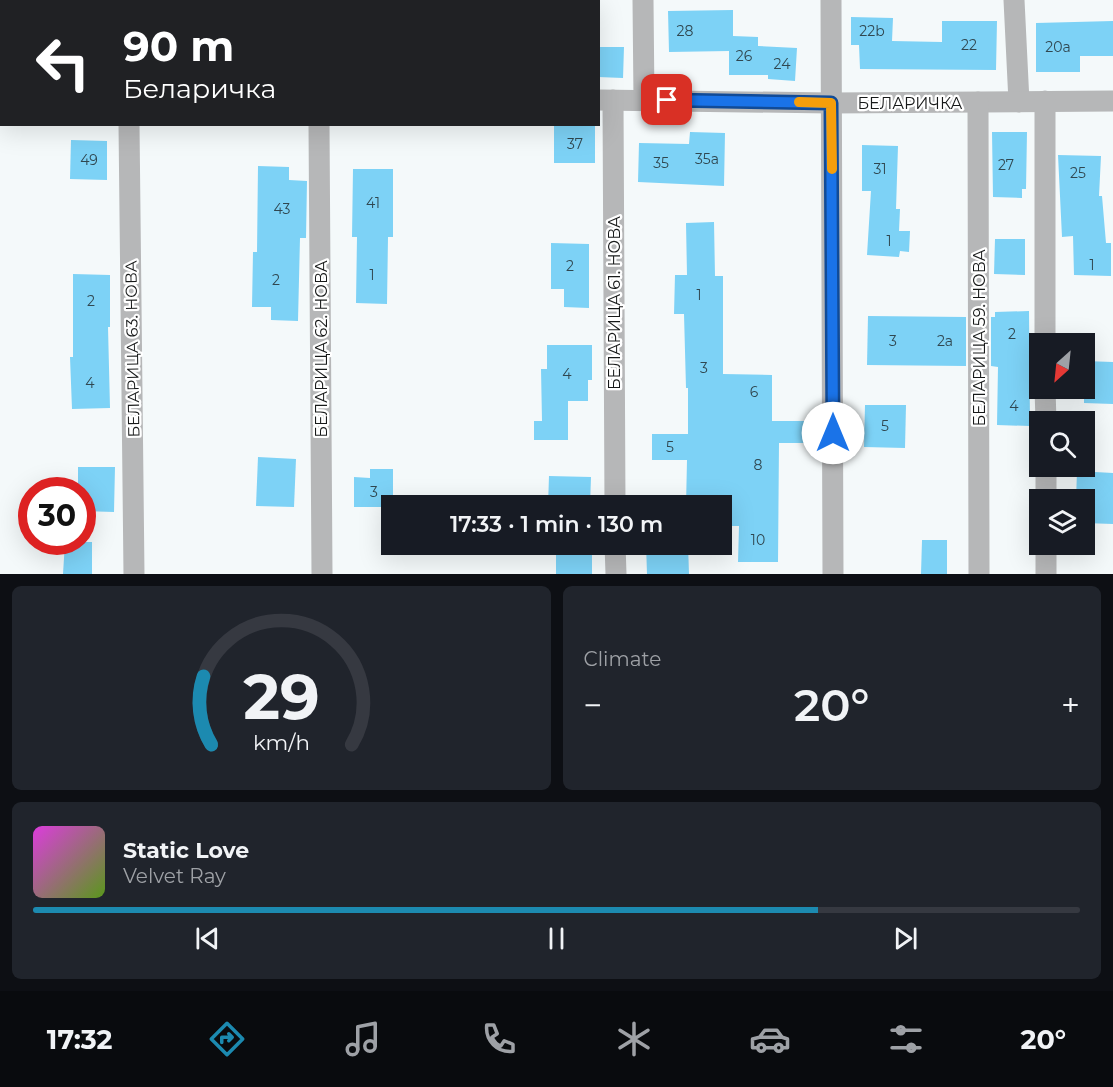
<!DOCTYPE html>
<html lang="en">
<head>
<meta charset="utf-8">
<style>
  body { margin:0; font-family:Montserrat,sans-serif; background:#20242c; color:#f1f3f6; height:100vh; display:flex; flex-direction:column; font-size:22px; white-space:nowrap }
  * { box-sizing:border-box; margin:0 }
  p { font-size:20px; color:#9ea1a6 }
  .icon { flex:none; width:33px; height:33px; fill:none; stroke:currentColor; stroke-width:2; stroke-linecap:round; stroke-linejoin:round }
  .map { position:relative; height:574px; overflow:hidden }
  .details { display:flex; flex-direction:column; gap:12px; padding:12px; background:#0d0f14; flex:1 }
  .details>* { flex:none }
  .top-card { position:absolute; left:0px; top:0px; width:600px; height:126px; box-shadow:0 6px 24px #0002; background:#202124; color:#fff; overflow:hidden }
  .needle { width:39px; rotate:207deg }
  .buttons { position:absolute; left:1029px; top:333px; display:grid; gap:12px }
  .buttons a { display:grid; place-items:center; width:66px; height:66px; border-radius:0px; background:#171b24; box-shadow:0 6px 24px #0002; font-size:30px }
  .speed { position:absolute; left:18px; top:477px; display:flex; gap:12px; font-size:30px; font-weight:700; text-align:center }
  .speed>* { display:grid; place-content:center; width:78px; height:78px; border-radius:50%; background:#171b24; box-shadow:0 6px 24px #0002; line-height:1 }
  .speed .limit { border:9px solid #d22; background:#fff; color:#111 }
  .pin { position:absolute; display:grid; place-items:center; width:51px; height:51px; color:#fff; margin:-26px; border-radius:12px; box-shadow:0 3px 9px #0006 }
  .me { position:absolute; width:66px; margin:-33px; rotate:0deg; stroke-linejoin:round; filter:drop-shadow(0 0 4px #0008) }
  .turn { display:flex; align-items:center; gap:21px; height:126px; padding:0 24px; font-size:27px }
  .turn .icon { width:78px; height:78px; stroke-width:2.5 }
  .turn b { display:block; font-size:42px; line-height:51px }
  .big { font-size:45px; font-weight:600; line-height:1.1 }
  .details .card { flex:1; display:flex; flex-direction:column; justify-content:center; gap:9px; min-width:0; padding:0 21px; border-radius:9px; background:#20242c }
  .details .dial { align-items:center; gap:0 }
  .dial svg { height:156px; overflow:visible; fill:none; stroke:#363941; stroke-width:7; stroke-linecap:round; text-anchor:middle }
  .dial text { fill:#f1f3f6; stroke:none }
  .song { display:flex; align-items:center; gap:18px }
  .cover { width:72px; height:72px; border-radius:9px; background:linear-gradient(135deg,hsl(300 70% 55%),hsl(90 70% 35%)) }
  .played { height:6px; border-radius:3px; background:linear-gradient(90deg,#1c8ab0 75%,#363941 75%) }
  .keys { display:flex; justify-content:space-around; direction:ltr }
  .heat { display:flex; justify-content:space-between; align-items:center; font-size:33px; direction:ltr }
  .details .tiles { flex:1; display:grid; gap:12px; grid-template-columns:1fr 1fr }
  .card:last-child { grid-column:span 2 }
  .trip { position:absolute; left:381px; top:495px; width:351px; height:60px; border-radius:0px; background:#171b24; box-shadow:0 6px 24px #0002; font-weight:600; line-height:60px; text-align:center }
  .menu { display:flex; height:96px; justify-content:space-around; align-items:center; background:#090b0e; color:#9ea1a6 }
  .menu .icon { width:42px; height:42px }
  .menu .selected { color:#1c8ab0 }
  .menu b { font-size:27px; color:#f1f3f6 }
  .map>svg:first-child { display:block }
  .building { fill:#7dd2f6 }
  .lines { fill:none; stroke-linecap:round; stroke-linejoin:round }
  .path { stroke:#888c8c; stroke-width:4; stroke-dasharray:1.5 4.5; stroke-linecap:butt }
  .minor { stroke:#b6b7b8; stroke-width:21 }
  .route-casing { stroke:#114b97; stroke-width:15 }
  .route { stroke:#1a73e8; stroke-width:10 }
  .slow { stroke:#f59e0b; stroke-width:10 }
  .labels { text-anchor:middle; stroke-width:4.5; stroke-linejoin:round; paint-order:stroke }
  .number-label { font-size:14px; fill:#304750 }
  .street-label { font-size:16px; fill:#171919; stroke:#fff }
</style>
</head>
<body>
<div class="map">
<svg width="1113" height="574" viewBox="0 0 1113 574">
  <rect width="100%" height="100%" fill="#f4f9fa"/>
  <!-- building -->
  <g class="building">
    <polygon points="733,10 733,36 758,37 758,46 797,48 795,81 768,79 768,75 729,75 729,51 669,52 668,11"/>
    <polygon points="851,17 893,18 892,41 942,42 942,21 997,21 996,70 860,69 859,45 851,45"/>
    <polygon points="1113,21 1113,56 1080,56 1080,72 1036,72 1036,23"/>
    <polygon points="598,47 624,47 623,78 598,77"/>
    <rect x="554" y="124" width="41" height="39"/>
    <polygon points="690,132 725,133 724,186 638,182 639,143 689,144"/>
    <polygon points="992,132 1027,132 1026,189 1022,189 1022,198 993,197"/>
    <polygon points="71,140 107,141 107,180 70,179"/>
    <polygon points="862,145 898,146 896,209 900,209 899,231 910,231 909,252 900,251 899,257 867,255 871,191 862,191"/>
    <polygon points="1058,155 1101,156 1099,196 1102,196 1106,243 1111,243 1111,276 1074,275 1073,236 1062,237"/>
    <polygon points="258,166 289,167 289,180 307,181 306,238 300,238 298,321 271,320 271,307 252,307 253,252 257,252"/>
    <polygon points="353,169 393,169 393,237 388,237 387,304 356,303 357,237 352,237"/>
    <polygon points="714,222 715,276 723,276 723,374 772,375 772,421 814,421 814,443 779,443 778,562 738,562 739,526 722,526 722,506 686,506 687,460 652,460 652,434 688,434 688,388 686,388 684,314 674,314 675,275 687,275 686,223"/>
    <polygon points="995,239 1025,239 1025,275 994,274"/>
    <polygon points="551,243 589,244 589,308 564,307 564,289 551,289"/>
    <polygon points="73,274 110,275 110,327 108,327 110,408 72,409 70,357 73,357"/>
    <polygon points="1029,311 1030,426 997,425 998,367 991,366 991,317 995,317 995,312"/>
    <polygon points="868,316 966,317 966,366 867,365"/>
    <polygon points="547,345 592,345 592,380 588,380 588,401 568,401 568,440 534,440 534,421 542,421 541,369 547,369"/>
    <polygon points="1084,361 1113,362 1113,404 1084,403"/>
    <polygon points="865,405 906,405 905,448 864,447"/>
    <polygon points="258,457 296,459 294,507 256,506"/>
    <polygon points="78,467 115,467 114,512 82,511 82,490 78,490"/>
    <polygon points="370,469 393,469 393,506 392,507 354,507 354,477 370,478"/>
    <polygon points="1077,471 1113,473 1113,524 1084,523 1084,500 1076,500"/>
    <polygon points="549,476 591,477 590,506 548,506"/>
    <polygon points="922,540 947,540 947,574 921,574"/>
    <polygon points="65,542 92,542 92,574 63,574"/>
    <rect x="556" y="544" width="36" height="30"/>
    <polygon points="646,544 688,544 689,574 647,574"/>
  </g>
  <g class="lines">
    <!-- path -->
    <polyline class="path" points="0,92 2,92"/>
    <!-- minor -->
    <g class="minor">
      <polyline points="643,0 644,100"/>
      <polyline points="831,0 833,574"/>
      <polyline points="1014,0 1019,102"/>
      <polyline points="598,100 831,103 1113,101"/>
      <polyline points="613,100 615,506"/>
      <polyline points="1045,101 1045,344"/>
      <polyline points="978,102 979,574"/>
      <polyline points="129,124 134,574"/>
      <polyline points="319,124 322,574"/>
      <polyline points="1045,388 1046,422"/>
      <polyline points="1046,466 1046,500"/>
      <polyline points="615,544 616,574"/>
      <polyline points="1046,544 1046,574"/>
    </g>
  </g>
  <g class="lines">
    <!-- route casing -->
    <g class="route-casing">
      <polyline id="route" points="667,100 831,103 833,433"/>
    </g>
    <!-- route -->
    <use href="#route" class="route"/>
    <!-- slow -->
    <polyline class="slow" points="799,102 831,103 832,169"/>
  </g>
  <g class="labels">
    <!-- number labels -->
    <g class="number-label">
      <text x="685" y="36">28</text>
      <text x="872" y="36">22b</text>
      <text x="969" y="50">22</text>
      <text x="1058" y="52">20a</text>
      <text x="744" y="61">26</text>
      <text x="782" y="69">24</text>
      <text x="575" y="149">37</text>
      <text x="707" y="164">35a</text>
      <text x="89" y="165">49</text>
      <text x="661" y="168">35</text>
      <text x="1006" y="170">27</text>
      <text x="880" y="174">31</text>
      <text x="1078" y="178">25</text>
      <text x="373" y="208">41</text>
      <text x="282" y="214">43</text>
      <text x="889" y="246">1</text>
      <text x="1092" y="270">1</text>
      <text x="570" y="271">2</text>
      <text x="372" y="280">1</text>
      <text x="276" y="285">2</text>
      <text x="699" y="300">1</text>
      <text x="91" y="306">2</text>
      <text x="1012" y="339">2</text>
      <text x="893" y="346">3</text>
      <text x="945" y="346">2a</text>
      <text x="704" y="373">3</text>
      <text x="567" y="379">4</text>
      <text x="90" y="388">4</text>
      <text x="754" y="397">6</text>
      <text x="1014" y="411">4</text>
      <text x="885" y="431">5</text>
      <text x="670" y="452">5</text>
      <text x="758" y="470">8</text>
      <text x="374" y="497">3</text>
      <text x="758" y="545">10</text>
    </g>
    <!-- street labels -->
    <g class="street-label">
      <text x="910" y="109">БЕЛАРИЧКА</text>
      <text transform="translate(614 303) rotate(-90)" y="6">БЕЛАРИЦА 61. НОВА</text>
      <text transform="translate(979 338) rotate(-90)" y="6">БЕЛАРИЦА 59. НОВА</text>
      <text transform="translate(132 349) rotate(-91)" y="6">БЕЛАРИЦА 63. НОВА</text>
      <text transform="translate(321 349) rotate(-90)" y="6">БЕЛАРИЦА 62. НОВА</text>
    </g>
  </g>
</svg>
<div class="buttons">
<a><svg class="needle" viewBox="-14 -14 28 28"><path d="M0-13l5 13h-10z" fill="#e53935"/><path d="M0 13l5-13h-10z" fill="#9ea1a6"/></svg></a>
<a><svg class="icon" aria-label="search" viewBox="0 0 24 24"><circle cx="10" cy="10" r="6"/><path d="M15 15l6 6"/></svg></a>
<a><svg class="icon" aria-label="layers" viewBox="0 0 24 24"><path d="M12 4l9 5-9 5-9-5zM3 14l9 5 9-5"/></svg></a>
</div>
<div class="speed"><div class="limit">30</div></div>
<div class="pin" style="left:667px;top:100px;background:#d93025"><svg class="icon" aria-label="arrive" viewBox="0 0 24 24"><path d="M6 21V4h12l-3 4 3 4H6"/></svg></div>
<svg class="me" style="left:833px;top:433px" viewBox="-20 -20 40 40"><circle r="19" fill="#fff"/><path d="M0-13L10 11 0 6-10 11z" fill="#1a73e8"/></svg>
<div class="trip">17:33 · 1 min · 130 m</div>
<div class="top-card">
<div class="turn"><svg class="icon" aria-label="left" viewBox="0 0 24 24"><path d="M17 20v-9H6M10 6l-5 5 5 5"/></svg><div><b>90 m</b>Беларичка</div></div>
</div>
</div>
<section class="details">
<div class="tiles">
<div class="card dial"><svg viewBox="0 0 100 80">
<path d="M14 69A42 42 0 1 1 86 69"/>
<path d="M14 69A42 42 0 0 1 10 34" stroke="#1c8ab0"/>
<text x="50" y="56" font-size="32" font-weight="700">29</text>
<text x="50" y="72" font-size="11">km/h</text>
</svg></div>
<div class="card"><p>Climate</p>
<div class="heat"><a>−</a><b class="big">20°</b><a>+</a></div>
</div>
<div class="card">
<div class="song"><i class="cover"></i><div><b>Static Love</b><p>Velvet Ray</p></div></div>
<div class="played"></div>
<div class="keys"><svg class="icon" aria-label="previous" viewBox="0 0 24 24"><path d="M18 5L8 12l10 7zM5 5v14"/></svg><svg class="icon" aria-label="pause" viewBox="0 0 24 24"><path d="M8 5v14M16 5v14"/></svg><svg class="icon" aria-label="next" viewBox="0 0 24 24"><path d="M6 5l10 7-10 7zM19 5v14"/></svg></div>
</div>
</div>
</section>
<nav class="menu">
<b>17:32</b>
<svg class="icon selected" aria-label="directions" viewBox="0 0 24 24"><path d="M12 3l9 9-9 9-9-9zM9 14v-3h6M13 9l2 2-2 2"/></svg>
<svg class="icon" aria-label="music" viewBox="0 0 24 24"><path d="M9 18V5l10-2v13"/><circle cx="6" cy="18" r="3"/><circle cx="16" cy="16" r="3"/></svg>
<svg class="icon" aria-label="phone" viewBox="0 0 24 24"><path d="M5 4h4l2 5-3 2q2 4 5 5l2-3 5 2v4C11 20 4 13 5 4z"/></svg>
<svg class="icon" aria-label="climate" viewBox="0 0 24 24"><path d="M12 3v18M4 7l16 10M4 17L20 7"/></svg>
<svg class="icon" aria-label="car" viewBox="0 0 24 24"><path d="M5 17H2v-5l4-1 3-4h7l3 4 3 1v5h-3M9 17h6M6 11h13"/><circle cx="7" cy="17" r="2"/><circle cx="17" cy="17" r="2"/></svg>
<svg class="icon" aria-label="filters" viewBox="0 0 24 24"><path d="M4 7h16M4 17h16"/><circle cx="9" cy="7" r="2"/><circle cx="15" cy="17" r="2"/></svg>
<b>20°</b>
</nav>
</body>
</html>
